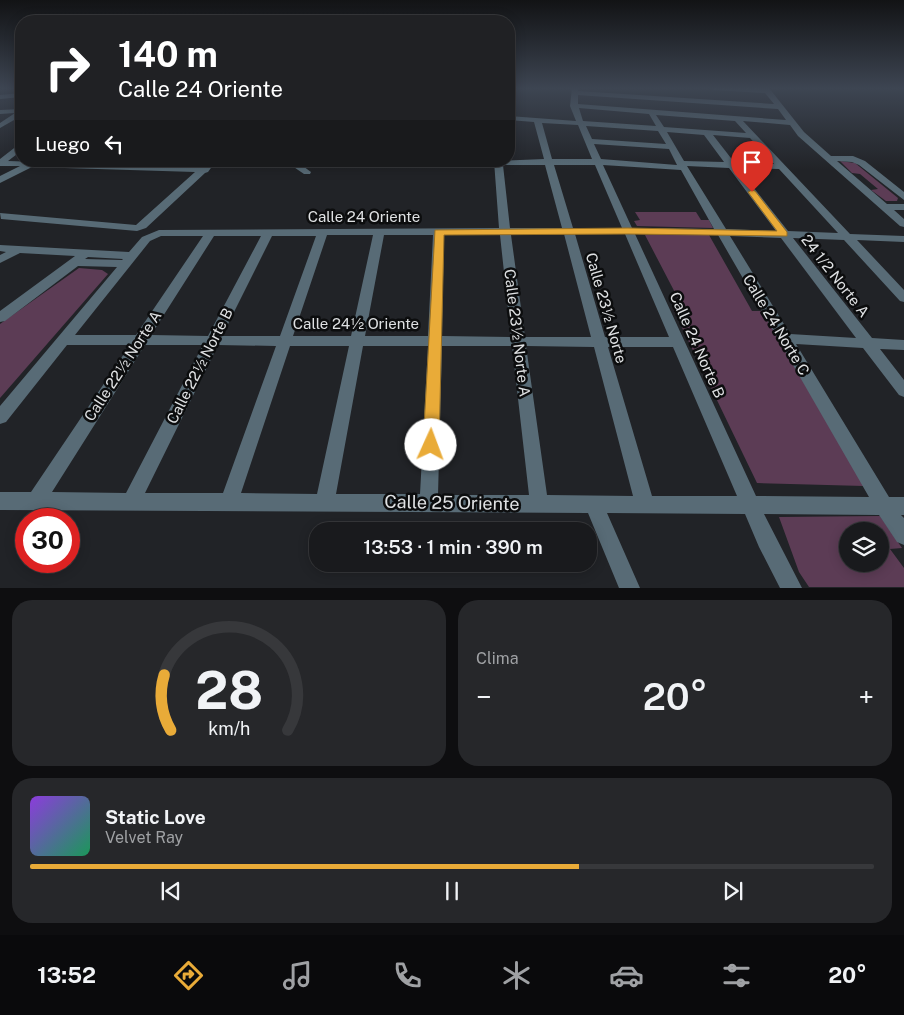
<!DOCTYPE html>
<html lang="es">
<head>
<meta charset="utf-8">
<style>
  body { margin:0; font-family:"Public Sans",sans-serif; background:#26272a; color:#f1f3f6; height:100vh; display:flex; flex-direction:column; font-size:19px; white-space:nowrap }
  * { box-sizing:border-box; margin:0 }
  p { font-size:16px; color:#9fa1a4 }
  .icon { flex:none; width:28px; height:28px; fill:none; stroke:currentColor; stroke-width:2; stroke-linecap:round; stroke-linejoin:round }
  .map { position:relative; height:588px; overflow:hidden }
  .sheet { display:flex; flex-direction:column; gap:12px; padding:12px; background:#0e0e10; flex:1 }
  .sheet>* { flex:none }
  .banner { position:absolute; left:15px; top:15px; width:500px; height:152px; border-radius:20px; box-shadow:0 2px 12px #0003,0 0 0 1px #37383b; background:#202124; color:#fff; overflow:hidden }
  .buttons { position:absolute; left:839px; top:522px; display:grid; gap:10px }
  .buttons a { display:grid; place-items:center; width:50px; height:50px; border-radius:50%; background:#191a1d; box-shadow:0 2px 12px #0003,0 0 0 1px #37383b; font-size:25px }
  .speed { position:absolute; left:15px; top:508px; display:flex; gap:10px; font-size:25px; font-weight:700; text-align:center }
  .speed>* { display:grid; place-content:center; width:65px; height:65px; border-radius:50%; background:#191a1d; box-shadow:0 2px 12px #0003,0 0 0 1px #37383b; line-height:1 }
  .speed .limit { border:8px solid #d22; background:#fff; color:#111 }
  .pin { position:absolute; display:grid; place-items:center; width:42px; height:42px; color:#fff; margin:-51px -21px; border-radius:50% 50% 50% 0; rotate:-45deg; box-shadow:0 0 5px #0007 }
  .pin .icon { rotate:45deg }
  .me { position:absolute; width:55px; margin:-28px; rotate:2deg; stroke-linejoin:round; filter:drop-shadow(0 0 4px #0008) }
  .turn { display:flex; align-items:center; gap:18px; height:105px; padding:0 20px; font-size:22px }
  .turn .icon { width:65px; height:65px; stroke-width:2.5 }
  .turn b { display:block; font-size:35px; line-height:42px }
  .then { display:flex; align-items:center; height:48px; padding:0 20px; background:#0003; gap:10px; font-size:19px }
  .big { font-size:38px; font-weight:600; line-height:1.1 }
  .sheet .tile { flex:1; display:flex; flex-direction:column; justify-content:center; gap:8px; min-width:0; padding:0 18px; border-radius:20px; background:#26272a }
  .sheet .dial { align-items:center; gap:0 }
  .dial svg { height:130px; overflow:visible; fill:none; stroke:#37383b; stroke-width:7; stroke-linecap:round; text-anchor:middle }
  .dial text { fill:#f1f3f6; stroke:none }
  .song { display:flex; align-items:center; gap:15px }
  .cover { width:60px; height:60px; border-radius:8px; background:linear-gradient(135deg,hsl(270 70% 55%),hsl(150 70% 35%)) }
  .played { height:5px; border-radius:2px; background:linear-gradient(90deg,#e9ab38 65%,#37383b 65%) }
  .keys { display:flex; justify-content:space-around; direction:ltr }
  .heat { display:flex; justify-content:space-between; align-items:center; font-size:28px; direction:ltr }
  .sheet .tiles { flex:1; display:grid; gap:12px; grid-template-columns:1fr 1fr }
  .tile:last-child { grid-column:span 2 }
  .trip { position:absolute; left:309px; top:522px; width:288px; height:50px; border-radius:20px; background:#191a1d; box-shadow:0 2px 12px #0003,0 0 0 1px #37383b; font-weight:600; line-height:50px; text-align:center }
  .tabs { display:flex; height:80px; justify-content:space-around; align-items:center; background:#0a0a0c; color:#9fa1a4 }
  .tabs .icon { width:35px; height:35px }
  .tabs .active { color:#e9ab38 }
  .tabs b { font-size:22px; color:#f1f3f6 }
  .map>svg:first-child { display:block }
  .green { fill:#5c3c55; fill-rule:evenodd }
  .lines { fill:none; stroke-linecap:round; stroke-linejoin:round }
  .minor { fill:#586b76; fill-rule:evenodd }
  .route { fill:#e9ab38; stroke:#976f24 }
  .labels { text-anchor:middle; stroke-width:5; stroke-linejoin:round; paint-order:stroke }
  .street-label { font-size:15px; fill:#dfe1e3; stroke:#0c0d0e }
  .near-street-label { font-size:18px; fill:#dfe1e3; stroke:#0c0d0e }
</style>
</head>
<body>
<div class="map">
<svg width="904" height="588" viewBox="0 0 904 588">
  <rect width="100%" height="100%" fill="#212327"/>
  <!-- green -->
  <g class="green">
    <polygon points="840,161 855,163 898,198 897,201 886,201 871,190 878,189 860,174 852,173"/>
    <polygon points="635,212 696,212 701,220 709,220 713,228 637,226 634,221 640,220"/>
    <polygon points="645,235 709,235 752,311 762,311 864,486 757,483 672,307 682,306"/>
    <polygon points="79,268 102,270 108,274 0,398 0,324"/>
    <path d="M880,516L902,548L890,549L904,568V587H809L799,572L779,517ZM848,531H880V564H848Z"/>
  </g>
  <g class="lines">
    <!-- minor -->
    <g class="minor">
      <path d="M572,88H578V91L774,104L765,93L713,90L710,88H769L804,132L831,156H853L865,161L904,192V200L859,165L852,162L837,161L887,204H904V210H894L904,219V227L900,226L798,136L790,125L743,121L850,234L904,236V242L857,240L904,290V302L900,301L844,240L793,238L872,338L904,340V350L880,349L904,380V397L899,395L863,348L796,344L889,497H904V515H901L904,518V545L897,542L879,515L764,514L802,588H780L759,547L745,514L607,513L640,588H619L588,513L0,510V492H31L130,345H67L6,422L0,424V406L117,267L78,266L5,321L0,322V311L75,256L20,253L0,263V255L6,252L0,251V245L129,252L142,237L159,230L499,228L494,161L544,159L534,122L509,120V116L576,121L570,106ZM578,95L778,109L786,120L578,104ZM579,108L649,114L656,126L583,121ZM656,115L735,121L746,133L664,127ZM542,123L578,125L592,159H552ZM586,126L658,131L666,144L592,139ZM667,132L704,135L724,162L684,161ZM713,135L750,138L774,164L734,162ZM594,144L669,149L677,165L601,159ZM503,165H545L562,228H510ZM554,165H595L622,228H573ZM603,165L681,170L714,229L632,228ZM687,166L729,168L776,231L726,229ZM738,168L779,169L838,233L788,231ZM564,234L591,337H525L511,235ZM575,234H625L669,337H605ZM635,234L718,235L869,497L756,496ZM327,235H373L351,336H293ZM384,235H433L428,336H365ZM444,235H500L511,337L442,336ZM161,236H203L136,335H75L150,241ZM214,236H261L208,336L151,335ZM272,236H316L280,336H222ZM730,236L781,238L856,338L790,334ZM88,257L123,259L122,260L85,259ZM145,345H203L126,493L52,492ZM218,345L276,346L223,493H145ZM290,346H349L317,494L241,493ZM363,346H428L420,494H336ZM442,346H512L529,495H438ZM526,346L594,347L633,496L547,495ZM608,347H673L737,496H652Z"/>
      <polygon points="21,93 21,97 0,99 0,95"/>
      <polygon points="21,109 21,116 0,128 0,123 15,113 0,114 0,110"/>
      <polygon points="18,145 21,145 21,151 8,161 200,167 207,161 216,161 208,172 205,173 146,228 137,231 1,219 0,213 136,225 195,172 32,167 0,183 0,176 20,166 0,166 0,159"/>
      <polygon points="285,161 296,161 311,172 310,174 304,174"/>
    </g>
  </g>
  <!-- sky -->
  <linearGradient id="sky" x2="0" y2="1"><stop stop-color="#121315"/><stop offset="0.52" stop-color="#3d4552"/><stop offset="1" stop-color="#3d4552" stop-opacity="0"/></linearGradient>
  <rect width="904" height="170" fill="url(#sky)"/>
  <!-- route -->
  <polygon class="route" points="752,190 755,191 787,232 787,236 628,234 444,235 439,445 436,449 431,451 425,449 423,445 435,230 628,228 777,231 748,192"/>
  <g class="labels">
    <!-- street labels -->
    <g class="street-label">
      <text x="364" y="222">Calle 24 Oriente</text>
      <text transform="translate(835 276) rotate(52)" y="5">24 1/2 Norte A</text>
      <text transform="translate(606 308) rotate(74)" y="5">Calle 23½ Norte</text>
      <text x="356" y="329">Calle 24½ Oriente</text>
      <text transform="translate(776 325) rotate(59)" y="5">Calle 24 Norte C</text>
      <text transform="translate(517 333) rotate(83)" y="5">Calle 23½ Norte A</text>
      <text transform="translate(697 345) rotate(66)" y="5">Calle 24 Norte B</text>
      <text transform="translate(123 366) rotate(-57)" y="5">Calle 22½ Norte A</text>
      <text transform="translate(200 366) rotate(-63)" y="5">Calle 22½ Norte B</text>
    </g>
    <!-- near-street labels -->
    <g class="near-street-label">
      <text transform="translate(452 503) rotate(1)" y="6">Calle 25 Oriente</text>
    </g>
  </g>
</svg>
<div class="buttons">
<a><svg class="icon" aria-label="layers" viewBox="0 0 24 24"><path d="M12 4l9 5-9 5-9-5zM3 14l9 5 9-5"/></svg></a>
</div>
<div class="speed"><div class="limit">30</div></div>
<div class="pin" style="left:752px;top:192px;background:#d93025"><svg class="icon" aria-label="arrive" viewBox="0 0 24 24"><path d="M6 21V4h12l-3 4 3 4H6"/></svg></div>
<svg class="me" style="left:431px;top:445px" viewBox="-20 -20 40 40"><circle r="19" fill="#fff"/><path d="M0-13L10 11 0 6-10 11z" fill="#e9ab38"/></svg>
<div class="trip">13:53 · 1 min · 390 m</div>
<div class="banner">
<div class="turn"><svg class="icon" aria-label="right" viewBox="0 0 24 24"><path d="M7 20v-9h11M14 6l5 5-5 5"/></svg><div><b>140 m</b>Calle 24 Oriente</div></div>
<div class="then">Luego<svg class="icon" aria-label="left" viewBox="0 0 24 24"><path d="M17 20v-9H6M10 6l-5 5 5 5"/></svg></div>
</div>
</div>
<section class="sheet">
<div class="tiles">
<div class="tile dial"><svg viewBox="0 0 100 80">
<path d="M14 69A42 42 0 1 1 86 69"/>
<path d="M14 69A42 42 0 0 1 10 35" stroke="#e9ab38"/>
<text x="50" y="56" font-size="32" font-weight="700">28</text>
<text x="50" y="72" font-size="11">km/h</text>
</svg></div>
<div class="tile"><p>Clima</p>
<div class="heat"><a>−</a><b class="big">20°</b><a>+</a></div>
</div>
<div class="tile">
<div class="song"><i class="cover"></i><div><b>Static Love</b><p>Velvet Ray</p></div></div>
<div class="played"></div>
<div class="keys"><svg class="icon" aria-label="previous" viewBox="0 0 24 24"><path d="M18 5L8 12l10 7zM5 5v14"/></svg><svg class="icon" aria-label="pause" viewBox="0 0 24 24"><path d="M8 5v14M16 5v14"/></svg><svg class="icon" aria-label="next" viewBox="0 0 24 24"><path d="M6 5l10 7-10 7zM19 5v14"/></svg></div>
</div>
</div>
</section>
<nav class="tabs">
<b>13:52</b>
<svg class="icon active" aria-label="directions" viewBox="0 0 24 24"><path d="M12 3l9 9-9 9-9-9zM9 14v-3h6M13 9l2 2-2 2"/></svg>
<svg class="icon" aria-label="music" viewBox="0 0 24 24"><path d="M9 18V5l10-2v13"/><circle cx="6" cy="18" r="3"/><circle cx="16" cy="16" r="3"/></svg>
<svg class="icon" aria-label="phone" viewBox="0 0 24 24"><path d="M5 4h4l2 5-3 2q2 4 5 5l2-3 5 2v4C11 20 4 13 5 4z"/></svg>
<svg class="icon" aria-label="climate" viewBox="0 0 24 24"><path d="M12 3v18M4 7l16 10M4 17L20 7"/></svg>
<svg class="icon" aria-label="car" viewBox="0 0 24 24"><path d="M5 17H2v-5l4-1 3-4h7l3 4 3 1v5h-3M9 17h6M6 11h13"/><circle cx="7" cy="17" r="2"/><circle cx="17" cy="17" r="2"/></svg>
<svg class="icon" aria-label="filters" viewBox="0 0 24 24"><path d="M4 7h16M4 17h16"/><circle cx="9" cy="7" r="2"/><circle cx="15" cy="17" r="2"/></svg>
<b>20°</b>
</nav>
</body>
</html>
